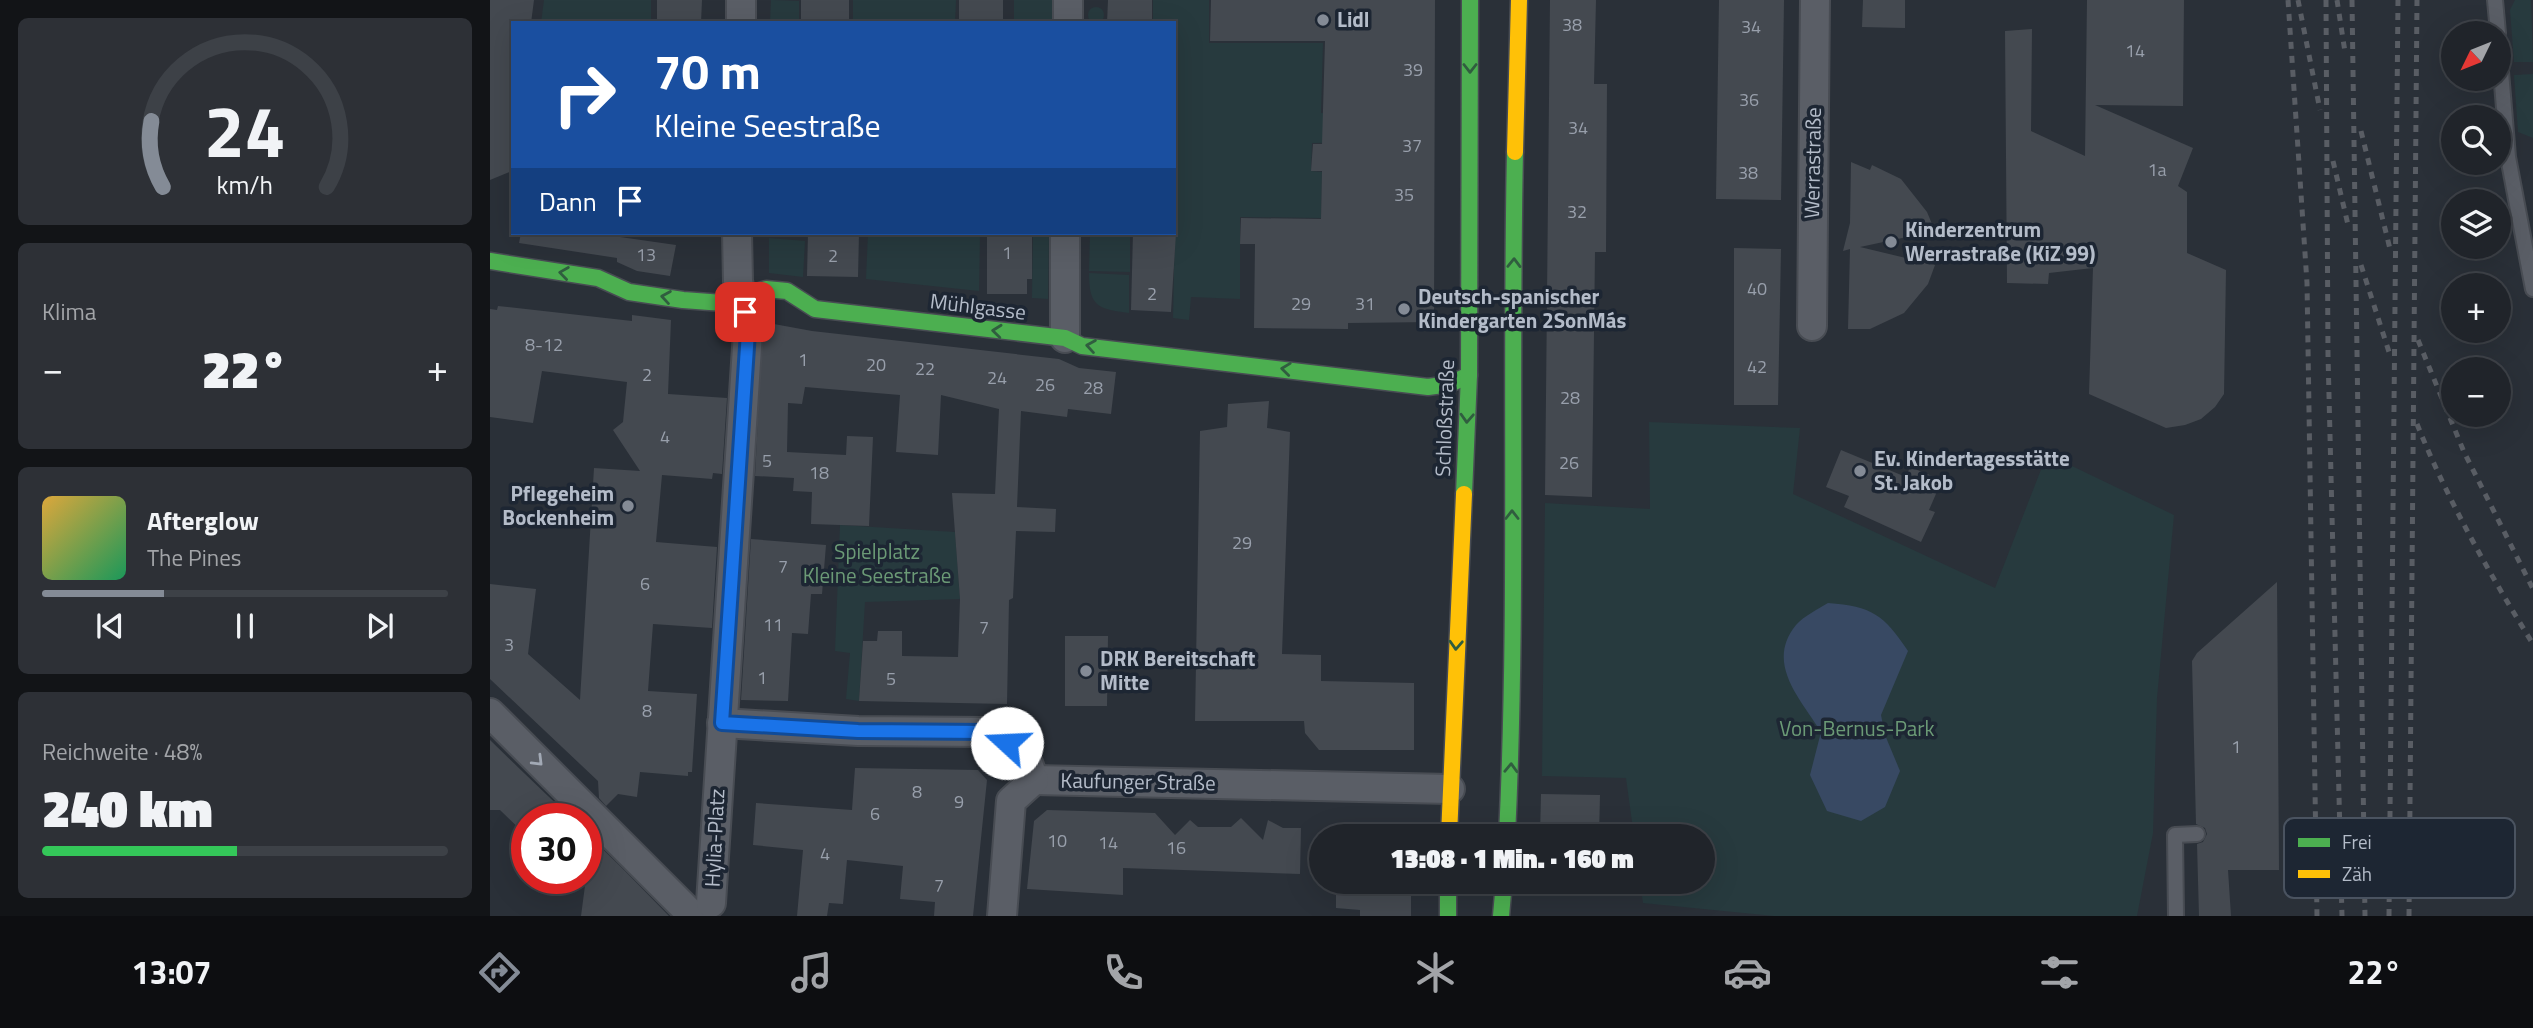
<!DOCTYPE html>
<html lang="de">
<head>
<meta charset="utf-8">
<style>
  body { margin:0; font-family:"Titillium Web",sans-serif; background:#2d3036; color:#f1f3f6; height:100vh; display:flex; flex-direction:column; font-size:26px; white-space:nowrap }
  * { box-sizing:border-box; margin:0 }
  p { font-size:23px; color:#a2a4a8 }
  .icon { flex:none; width:38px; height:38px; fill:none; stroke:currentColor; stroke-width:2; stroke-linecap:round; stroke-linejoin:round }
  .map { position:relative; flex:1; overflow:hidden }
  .side { display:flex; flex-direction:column; gap:18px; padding:18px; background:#121417; width:490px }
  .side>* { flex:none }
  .guide { position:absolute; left:21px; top:21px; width:665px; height:214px; border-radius:0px; box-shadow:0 7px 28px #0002,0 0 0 2px #3d4147; background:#1a4fa0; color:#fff; overflow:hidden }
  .needle { width:46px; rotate:227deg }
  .buttons { position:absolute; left:1951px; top:21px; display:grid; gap:14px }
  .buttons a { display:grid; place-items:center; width:70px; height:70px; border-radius:50%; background:#20242a; box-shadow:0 7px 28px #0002,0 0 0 2px #3d4147; font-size:35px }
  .speed { position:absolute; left:21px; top:803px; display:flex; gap:14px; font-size:35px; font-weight:700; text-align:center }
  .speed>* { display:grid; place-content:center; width:91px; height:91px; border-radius:50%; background:#20242a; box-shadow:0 7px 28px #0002,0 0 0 2px #3d4147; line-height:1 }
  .speed .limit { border:10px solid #d22; background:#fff; color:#111 }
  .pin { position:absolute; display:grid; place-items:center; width:60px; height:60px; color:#fff; margin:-30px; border-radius:14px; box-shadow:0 4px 10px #0006 }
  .me { position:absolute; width:77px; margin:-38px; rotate:290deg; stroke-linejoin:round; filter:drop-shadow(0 0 5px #0008) }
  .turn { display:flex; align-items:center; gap:24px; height:147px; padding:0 28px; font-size:32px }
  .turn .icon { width:91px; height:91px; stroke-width:2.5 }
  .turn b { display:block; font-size:49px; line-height:60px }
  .then { display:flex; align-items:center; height:66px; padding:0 28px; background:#0003; gap:14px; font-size:26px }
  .big { font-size:52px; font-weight:800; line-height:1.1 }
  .side .widget { flex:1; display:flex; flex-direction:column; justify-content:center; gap:10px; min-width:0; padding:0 24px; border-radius:10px; background:#2d3036 }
  .side .dial { align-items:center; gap:0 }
  .dial svg { height:182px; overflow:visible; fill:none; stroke:#3d4147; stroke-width:7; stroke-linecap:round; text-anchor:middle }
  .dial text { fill:#f1f3f6; stroke:none }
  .song { display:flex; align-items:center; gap:21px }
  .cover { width:84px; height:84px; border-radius:10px; background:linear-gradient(135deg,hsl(40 70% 55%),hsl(150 70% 35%)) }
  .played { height:7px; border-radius:4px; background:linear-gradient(90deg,#848b96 30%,#3d4147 30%) }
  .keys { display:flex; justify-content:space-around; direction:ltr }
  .heat { display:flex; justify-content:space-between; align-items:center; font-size:38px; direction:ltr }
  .charge { height:10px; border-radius:5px; background:linear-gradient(90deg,#34c759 48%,#3d4147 0) }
  .trip { position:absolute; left:819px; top:824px; width:406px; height:70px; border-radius:35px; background:#20242a; box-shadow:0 7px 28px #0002,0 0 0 2px #3d4147; font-weight:800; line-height:70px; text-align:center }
  .tab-bar { display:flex; height:112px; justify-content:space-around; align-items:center; background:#0d0e11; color:#a2a4a8 }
  .tab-bar .icon { width:49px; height:49px }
  .tab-bar .current { color:#848b96 }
  .tab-bar b { font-size:32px; color:#f1f3f6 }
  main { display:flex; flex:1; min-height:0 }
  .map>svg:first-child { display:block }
  .green { fill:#273a3e }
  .water { fill:#384963 }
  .building { fill:#444950 }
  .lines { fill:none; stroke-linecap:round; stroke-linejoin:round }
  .lane-casing { stroke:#484c53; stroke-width:18 }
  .street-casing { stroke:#484c53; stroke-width:32 }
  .fast-casing { stroke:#484c53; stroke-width:19 }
  .slow-casing { stroke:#484c53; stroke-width:19 }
  .lane { stroke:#5a5e66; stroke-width:14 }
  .street { stroke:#5a5e66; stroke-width:28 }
  .fast { stroke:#4caf50; stroke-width:16 }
  .slow { stroke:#ffc107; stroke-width:16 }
  .rail { stroke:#595d64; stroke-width:5; stroke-dasharray:7 7; stroke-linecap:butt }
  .oneway { stroke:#305d3f }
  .oneway2 { stroke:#a2a9b5 }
  .route-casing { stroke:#114b97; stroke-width:18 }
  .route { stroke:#1a73e8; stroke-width:12 }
  .poi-dot { fill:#848b96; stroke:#1d2633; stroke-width:2.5 }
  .labels { text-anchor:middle; stroke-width:7; stroke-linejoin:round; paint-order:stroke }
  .number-label { font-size:18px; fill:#989fab }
  .poi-label { font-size:21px; font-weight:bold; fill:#b4bcc9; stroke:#1d2633; text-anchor:start }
  .street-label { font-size:21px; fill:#b4bcc9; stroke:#1d2633 }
  .park-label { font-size:21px; fill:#6b9a76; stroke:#1d2633 }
  .key { fill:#1d2633; stroke:#4a5360; stroke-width:2 }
  .key-label { font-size:19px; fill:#b4bcc9 }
</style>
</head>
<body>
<main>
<section class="side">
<div class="widget dial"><svg viewBox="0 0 100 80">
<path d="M14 69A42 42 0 1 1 86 69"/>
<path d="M14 69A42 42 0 0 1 9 40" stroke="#848b96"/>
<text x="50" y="56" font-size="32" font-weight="700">24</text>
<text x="50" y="72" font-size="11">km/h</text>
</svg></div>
<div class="widget"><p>Klima</p>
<div class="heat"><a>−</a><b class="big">22°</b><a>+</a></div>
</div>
<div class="widget">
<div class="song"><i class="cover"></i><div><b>Afterglow</b><p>The Pines</p></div></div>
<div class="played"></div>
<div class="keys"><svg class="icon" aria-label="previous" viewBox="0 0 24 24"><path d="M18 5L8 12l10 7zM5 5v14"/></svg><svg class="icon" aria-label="pause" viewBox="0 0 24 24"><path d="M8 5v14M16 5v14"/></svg><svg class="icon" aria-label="next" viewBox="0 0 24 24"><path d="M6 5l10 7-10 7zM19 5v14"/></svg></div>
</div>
<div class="widget"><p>Reichweite · 48%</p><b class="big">240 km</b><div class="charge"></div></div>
</section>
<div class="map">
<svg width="2043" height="916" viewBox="0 0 2043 916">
  <rect width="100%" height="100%" fill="#2a3038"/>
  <!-- green -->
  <g class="green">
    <polygon points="54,0 161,0 161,23 51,23"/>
    <polygon points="281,0 309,1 309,23 280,23"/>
    <polygon points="363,0 466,0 465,23 363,23"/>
    <rect x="524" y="0" width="38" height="23"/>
    <polygon points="663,0 719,0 719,43 833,43 831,113 903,116 896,142 822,143 821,171 832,172 831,218 750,217 750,299 701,297 699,320 683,318 686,177 684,23 663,23"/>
    <polygon points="2025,0 2041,0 2043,62 2024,62 2020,10"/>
    <circle cx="606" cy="15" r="8"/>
    <polygon points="2043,74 2043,138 2028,132 2024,75"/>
    <polygon points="378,233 490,233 489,291 376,279"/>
    <polygon points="543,233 559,233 558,299 542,298"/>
    <polygon points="600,233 640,233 640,272 599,271"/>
    <polygon points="279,238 315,241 313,277 279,273"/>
    <path d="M599,273L639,275V313C608,309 599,307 599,273Z"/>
    <polygon points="1159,422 1310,428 1303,494 1505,588 1557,454 1684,515 1667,698 1663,833 1647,916 1284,916 1153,903 1150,882 1213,882 1213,836 1144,836 1136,778 1052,776 1055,503 1160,509"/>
    <polygon points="350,525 465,532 470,599 375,602 369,701 356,699 360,653 345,651"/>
  </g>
  <!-- water -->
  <path class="water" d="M1338,603C1382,606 1394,615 1418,651L1391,715L1395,735L1410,771L1395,807L1371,821L1337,811L1320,775L1331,732C1310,698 1275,663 1306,625C1314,616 1328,609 1338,603Z"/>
  <!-- building -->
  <g class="building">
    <polygon points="0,0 44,0 41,23 23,23 22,171 0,180"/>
    <polygon points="167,0 212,0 211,23 167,23"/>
    <rect x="311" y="0" width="48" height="23"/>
    <rect x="469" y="0" width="44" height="23"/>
    <polygon points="618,0 662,0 662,23 617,23"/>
    <polygon points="721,0 945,0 944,322 858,323 858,329 764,328 765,244 750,244 751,218 831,219 832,171 821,171 823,144 832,144 835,41 720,41"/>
    <polygon points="1060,0 1106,0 1104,84 1117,84 1116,252 1105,252 1102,497 1055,495"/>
    <polygon points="1229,0 1294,0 1291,200 1226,199"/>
    <polygon points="1373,0 1415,0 1415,28 1372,27"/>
    <polygon points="1597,0 1694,0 1693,106 1605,105 1703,148 1688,186 1697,192 1697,253 1736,270 1734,394 1725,407 1711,419 1695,425 1676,428 1599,394 1603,268 1559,273 1558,284 1517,283 1515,31 1542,29 1541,131 1595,156"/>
    <polygon points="1361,162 1380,170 1382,165 1411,179 1437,212 1445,231 1370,247 1445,265 1438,284 1414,313 1380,329 1358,329 1360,249 1353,251 1360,223"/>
    <polygon points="31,233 102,233 186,245 180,276 147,271 127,262 127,258 29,243"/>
    <polygon points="318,233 369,233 368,277 317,276"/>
    <polygon points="497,233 542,233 542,279 537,279 537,294 497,294"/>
    <polygon points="643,233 686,233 681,312 641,310"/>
    <polygon points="1244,248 1291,249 1288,405 1244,405"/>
    <polygon points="8,306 142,321 142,315 181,320 178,394 237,398 232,474 223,473 222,479 172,475 166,542 227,547 222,628 163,624 158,691 207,694 202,772 198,772 198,776 150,772 147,797 128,794 116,806 109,798 108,781 0,679 0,584 46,589 38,654 90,700 104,468 150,471 123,430 133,422 137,382 52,371 43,423 0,417 0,309 7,310"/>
    <polygon points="273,322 322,331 569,359 589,368 626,372 621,414 578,409 577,417 531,411 527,507 566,509 565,532 526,531 523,598 519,600 517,704 369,701 373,641 387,641 388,631 412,631 412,656 468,657 470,599 462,493 505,494 509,409 451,395 448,455 406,452 410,395 315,387 312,404 298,403 297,452 356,455 357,436 383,437 379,526 321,524 322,492 303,491 304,478 265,476"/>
    <polygon points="779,401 777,428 800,432 792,654 831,655 831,681 924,683 924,750 829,750 815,733 814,721 705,721 710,431 737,427 738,404"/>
    <polygon points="1351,450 1416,477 1420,467 1452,480 1439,510 1445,512 1431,542 1354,507 1359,496 1336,487"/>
    <polygon points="261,539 336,545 332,594 321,594 318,634 302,633 298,701 251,700"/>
    <polygon points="1787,582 1789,870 1738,870 1741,916 1709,916 1707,844 1713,842 1717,834 1715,828 1706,824 1702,661 1707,653"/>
    <polygon points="575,636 618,636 617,706 575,706"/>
    <polygon points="0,740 34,773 82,819 37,819 37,836 10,810 0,810"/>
    <polygon points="365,768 488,770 497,780 483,916 444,916 445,902 410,899 413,866 357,860 353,904 339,903 337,916 307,916 313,850 263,845 266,803 362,810"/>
    <polygon points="1051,794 1110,795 1109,836 1050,836"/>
    <polygon points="557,810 665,813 685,835 700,820 708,827 741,827 751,818 773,840 778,820 793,828 811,828 810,874 633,868 633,895 537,889 544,821"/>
    <polygon points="96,833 132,868 179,916 91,916 96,878"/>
    <polygon points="846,882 921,882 921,916 870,916 870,910 846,908"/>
  </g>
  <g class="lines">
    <!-- lane casing -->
    <g class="lane-casing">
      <g id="lane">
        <polyline points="2005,0 2008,33"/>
        <polyline points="2009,47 2018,157 2043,289"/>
        <polyline points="1686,916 1685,835 1707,834"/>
      </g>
    </g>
    <!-- street casing -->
    <g class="street-casing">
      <g id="street">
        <polyline points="251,23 251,0"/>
        <polyline points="578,23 578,0"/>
        <polyline points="1322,326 1325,0"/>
        <polyline points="575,338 575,233"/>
        <polyline points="0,713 203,916"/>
        <polyline points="232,723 368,731 498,732 538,763 544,780"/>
        <polyline points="544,780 960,789"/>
        <polyline points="221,903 258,332 248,281 247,233"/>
        <polyline points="512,916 521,801 544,780"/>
      </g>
    </g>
    <!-- fast casing -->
    <g class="fast-casing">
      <g id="fast">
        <polyline points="0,261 108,278 139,292 193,300 233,303 276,289 297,291 325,309 575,338 592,346 938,387 960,384 979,375"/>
        <polyline points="974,494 979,375 980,0"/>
        <path d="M1017,836C1028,608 1020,380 1025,152"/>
        <polyline points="958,882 958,916"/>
        <polyline points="1011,916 1014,882"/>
      </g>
    </g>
    <!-- slow casing -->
    <g class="slow-casing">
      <g id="slow">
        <polyline points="1025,152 1029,0"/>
        <polyline points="959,836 974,494"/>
      </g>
    </g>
    <!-- lane -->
    <use href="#lane" class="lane"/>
    <!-- street -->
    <use href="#street" class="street"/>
    <!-- fast -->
    <use href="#fast" class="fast"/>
    <!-- slow -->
    <use href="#slow" class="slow"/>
    <!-- rail -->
    <g class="rail">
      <polyline points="1798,0 1817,283 1827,916"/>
      <polyline points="1808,0 1830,110"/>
      <polyline points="1836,0 1838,355 1852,916"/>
      <polyline points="1847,0 1855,52"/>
      <polyline points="1862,0 1875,916"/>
      <polyline points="1871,131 1901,253"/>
      <polyline points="1843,161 1859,229"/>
      <polyline points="1871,265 1900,355"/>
      <polyline points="1928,340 1974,452 2043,589"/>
      <path d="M1927,424C1958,501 1999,573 2043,644"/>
      <polyline points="1899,916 1908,0"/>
      <polyline points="1919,916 1927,0"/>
    </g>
  </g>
  <!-- one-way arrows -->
  <defs><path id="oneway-chevron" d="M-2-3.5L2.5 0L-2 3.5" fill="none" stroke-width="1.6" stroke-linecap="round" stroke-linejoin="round" transform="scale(1.75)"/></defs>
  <g class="oneway">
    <use href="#oneway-chevron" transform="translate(980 68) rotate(90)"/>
    <use href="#oneway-chevron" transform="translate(1024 263) rotate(-89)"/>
    <use href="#oneway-chevron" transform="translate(74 273) rotate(-172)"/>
    <use href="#oneway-chevron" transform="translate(176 297) rotate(-171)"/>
    <use href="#oneway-chevron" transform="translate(507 331) rotate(-174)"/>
    <use href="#oneway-chevron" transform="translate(601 346) rotate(-171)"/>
    <use href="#oneway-chevron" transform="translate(796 369) rotate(-173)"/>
    <use href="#oneway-chevron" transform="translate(977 418) rotate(93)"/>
    <use href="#oneway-chevron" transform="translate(1022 515) rotate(-90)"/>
    <use href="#oneway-chevron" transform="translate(966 645) rotate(93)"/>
    <use href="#oneway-chevron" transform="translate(1021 768) rotate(-88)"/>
  </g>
  <use class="oneway2" href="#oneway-chevron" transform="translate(48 761) rotate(45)"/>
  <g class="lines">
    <!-- route casing -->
    <g class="route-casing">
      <polyline id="route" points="255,312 258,332 232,723 368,731 498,732 517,743"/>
    </g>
    <!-- route -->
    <use href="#route" class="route"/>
  </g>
  <!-- markers -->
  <g class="poi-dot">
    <circle cx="833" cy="20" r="7"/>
    <circle cx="1401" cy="242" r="7"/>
    <circle cx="914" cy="309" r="7"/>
    <circle cx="1370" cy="471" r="7"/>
    <circle cx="138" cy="506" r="7"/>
    <circle cx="596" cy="671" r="7"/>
  </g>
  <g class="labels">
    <!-- number labels -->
    <g class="number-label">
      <text x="1082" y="31">38</text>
      <text x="1261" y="33">34</text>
      <text x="1645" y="57">14</text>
      <text x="923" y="76">39</text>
      <text x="1259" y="106">36</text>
      <text x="1088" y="134">34</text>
      <text x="922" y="152">37</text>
      <text x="1667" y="176">1a</text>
      <text x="1258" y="179">38</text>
      <text x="914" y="201">35</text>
      <text x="1087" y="218">32</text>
      <text x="517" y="259">1</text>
      <text x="156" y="261">13</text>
      <text x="343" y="262">2</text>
      <text x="1267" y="295">40</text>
      <text x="662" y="300">2</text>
      <text x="811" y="310">29</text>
      <text x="875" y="310">31</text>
      <text x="54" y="351">8-12</text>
      <text x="313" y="366">1</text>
      <text x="386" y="371">20</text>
      <text x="1267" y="373">42</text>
      <text x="435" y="375">22</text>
      <text x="157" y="381">2</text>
      <text x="507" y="384">24</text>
      <text x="555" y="391">26</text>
      <text x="603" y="394">28</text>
      <text x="1080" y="404">28</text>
      <text x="175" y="443">4</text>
      <text x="277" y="467">5</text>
      <text x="1079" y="469">26</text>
      <text x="329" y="479">18</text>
      <text x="752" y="549">29</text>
      <text x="293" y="573">7</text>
      <text x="155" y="590">6</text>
      <text x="283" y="631">11</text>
      <text x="494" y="634">7</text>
      <text x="19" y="651">3</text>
      <text x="272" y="684">1</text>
      <text x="401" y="685">5</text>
      <text x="157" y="717">8</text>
      <text x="1746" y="753">1</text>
      <text x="427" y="798">8</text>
      <text x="469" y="808">9</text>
      <text x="385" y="820">6</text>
      <text x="567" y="847">10</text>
      <text x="618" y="849">14</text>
      <text x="686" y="854">16</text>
      <text x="335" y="860">4</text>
      <text x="449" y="892">7</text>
    </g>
    <!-- poi labels -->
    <g class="poi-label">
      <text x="847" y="27">Lidl</text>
      <text x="1415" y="237">Kinderzentrum<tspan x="1415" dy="24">Werrastraße (KiZ 99)</tspan></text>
      <text x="928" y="304">Deutsch-spanischer<tspan x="928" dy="24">Kindergarten 2SonMás</tspan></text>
      <text x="1384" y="466">Ev. Kindertagesstätte<tspan x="1384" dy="24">St. Jakob</tspan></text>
      <text x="124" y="501" text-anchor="end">Pflegeheim<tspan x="124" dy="24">Bockenheim</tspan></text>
      <text x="610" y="666">DRK Bereitschaft<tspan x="610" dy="24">Mitte</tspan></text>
    </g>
    <!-- street labels -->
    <g class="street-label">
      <text transform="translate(1323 163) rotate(-89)" y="7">Werrastraße</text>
      <text transform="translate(488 307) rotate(7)" y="7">Mühlgasse</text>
      <text transform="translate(955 418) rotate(-88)" y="7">Schloßstraße</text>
      <text transform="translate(648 782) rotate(1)" y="7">Kaufunger Straße</text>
      <text transform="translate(225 838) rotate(-87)" y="7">Hylia-Platz</text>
    </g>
    <!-- park labels -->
    <g class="park-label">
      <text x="387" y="559">Spielplatz<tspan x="387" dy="24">Kleine Seestraße</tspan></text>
      <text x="1367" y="736">Von-Bernus-Park</text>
    </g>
  </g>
  <!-- legend -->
  <rect x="1794" y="818" width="231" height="80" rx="10" class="key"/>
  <rect x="1808" y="838" width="32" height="9" fill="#4caf50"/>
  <rect x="1808" y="870" width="32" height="8" fill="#ffc107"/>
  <g class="key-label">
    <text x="1852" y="849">Frei</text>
    <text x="1852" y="881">Zäh</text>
  </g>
</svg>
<div class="buttons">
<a><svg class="needle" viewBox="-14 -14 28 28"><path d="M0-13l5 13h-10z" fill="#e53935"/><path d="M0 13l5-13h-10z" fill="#a2a4a8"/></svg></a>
<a><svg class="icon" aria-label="search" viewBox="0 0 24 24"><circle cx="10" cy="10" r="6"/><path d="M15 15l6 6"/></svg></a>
<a><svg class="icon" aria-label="layers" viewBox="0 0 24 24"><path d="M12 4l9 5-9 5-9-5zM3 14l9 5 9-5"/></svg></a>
<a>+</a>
<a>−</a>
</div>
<div class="speed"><div class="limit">30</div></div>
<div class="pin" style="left:255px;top:312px;background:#d93025"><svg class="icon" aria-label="arrive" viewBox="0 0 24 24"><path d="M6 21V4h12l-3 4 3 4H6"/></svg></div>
<svg class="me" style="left:517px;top:743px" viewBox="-20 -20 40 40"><circle r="19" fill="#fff"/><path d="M0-13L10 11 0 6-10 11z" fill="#1a73e8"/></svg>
<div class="trip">13:08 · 1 Min. · 160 m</div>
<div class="guide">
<div class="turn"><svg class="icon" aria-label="right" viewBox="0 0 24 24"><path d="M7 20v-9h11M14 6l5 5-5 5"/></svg><div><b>70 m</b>Kleine Seestraße</div></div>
<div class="then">Dann<svg class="icon" aria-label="arrive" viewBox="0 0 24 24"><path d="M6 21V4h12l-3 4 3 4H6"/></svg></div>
</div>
</div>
</main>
<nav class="tab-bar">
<b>13:07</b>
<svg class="icon current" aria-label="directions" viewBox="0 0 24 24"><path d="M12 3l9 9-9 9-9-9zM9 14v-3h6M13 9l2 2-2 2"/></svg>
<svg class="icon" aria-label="music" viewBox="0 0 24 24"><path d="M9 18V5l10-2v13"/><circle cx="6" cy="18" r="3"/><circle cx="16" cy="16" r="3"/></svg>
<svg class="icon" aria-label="phone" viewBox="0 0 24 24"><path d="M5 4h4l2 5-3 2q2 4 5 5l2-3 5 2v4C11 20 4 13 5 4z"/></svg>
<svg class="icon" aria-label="climate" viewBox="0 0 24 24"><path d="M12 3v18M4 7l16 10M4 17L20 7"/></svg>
<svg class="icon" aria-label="car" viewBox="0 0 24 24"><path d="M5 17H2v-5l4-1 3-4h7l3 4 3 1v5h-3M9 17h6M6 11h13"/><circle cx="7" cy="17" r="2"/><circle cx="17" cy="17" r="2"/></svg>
<svg class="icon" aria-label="filters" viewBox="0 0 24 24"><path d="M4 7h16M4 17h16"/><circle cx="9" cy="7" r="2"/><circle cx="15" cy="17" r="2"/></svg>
<b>22°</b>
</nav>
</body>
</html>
